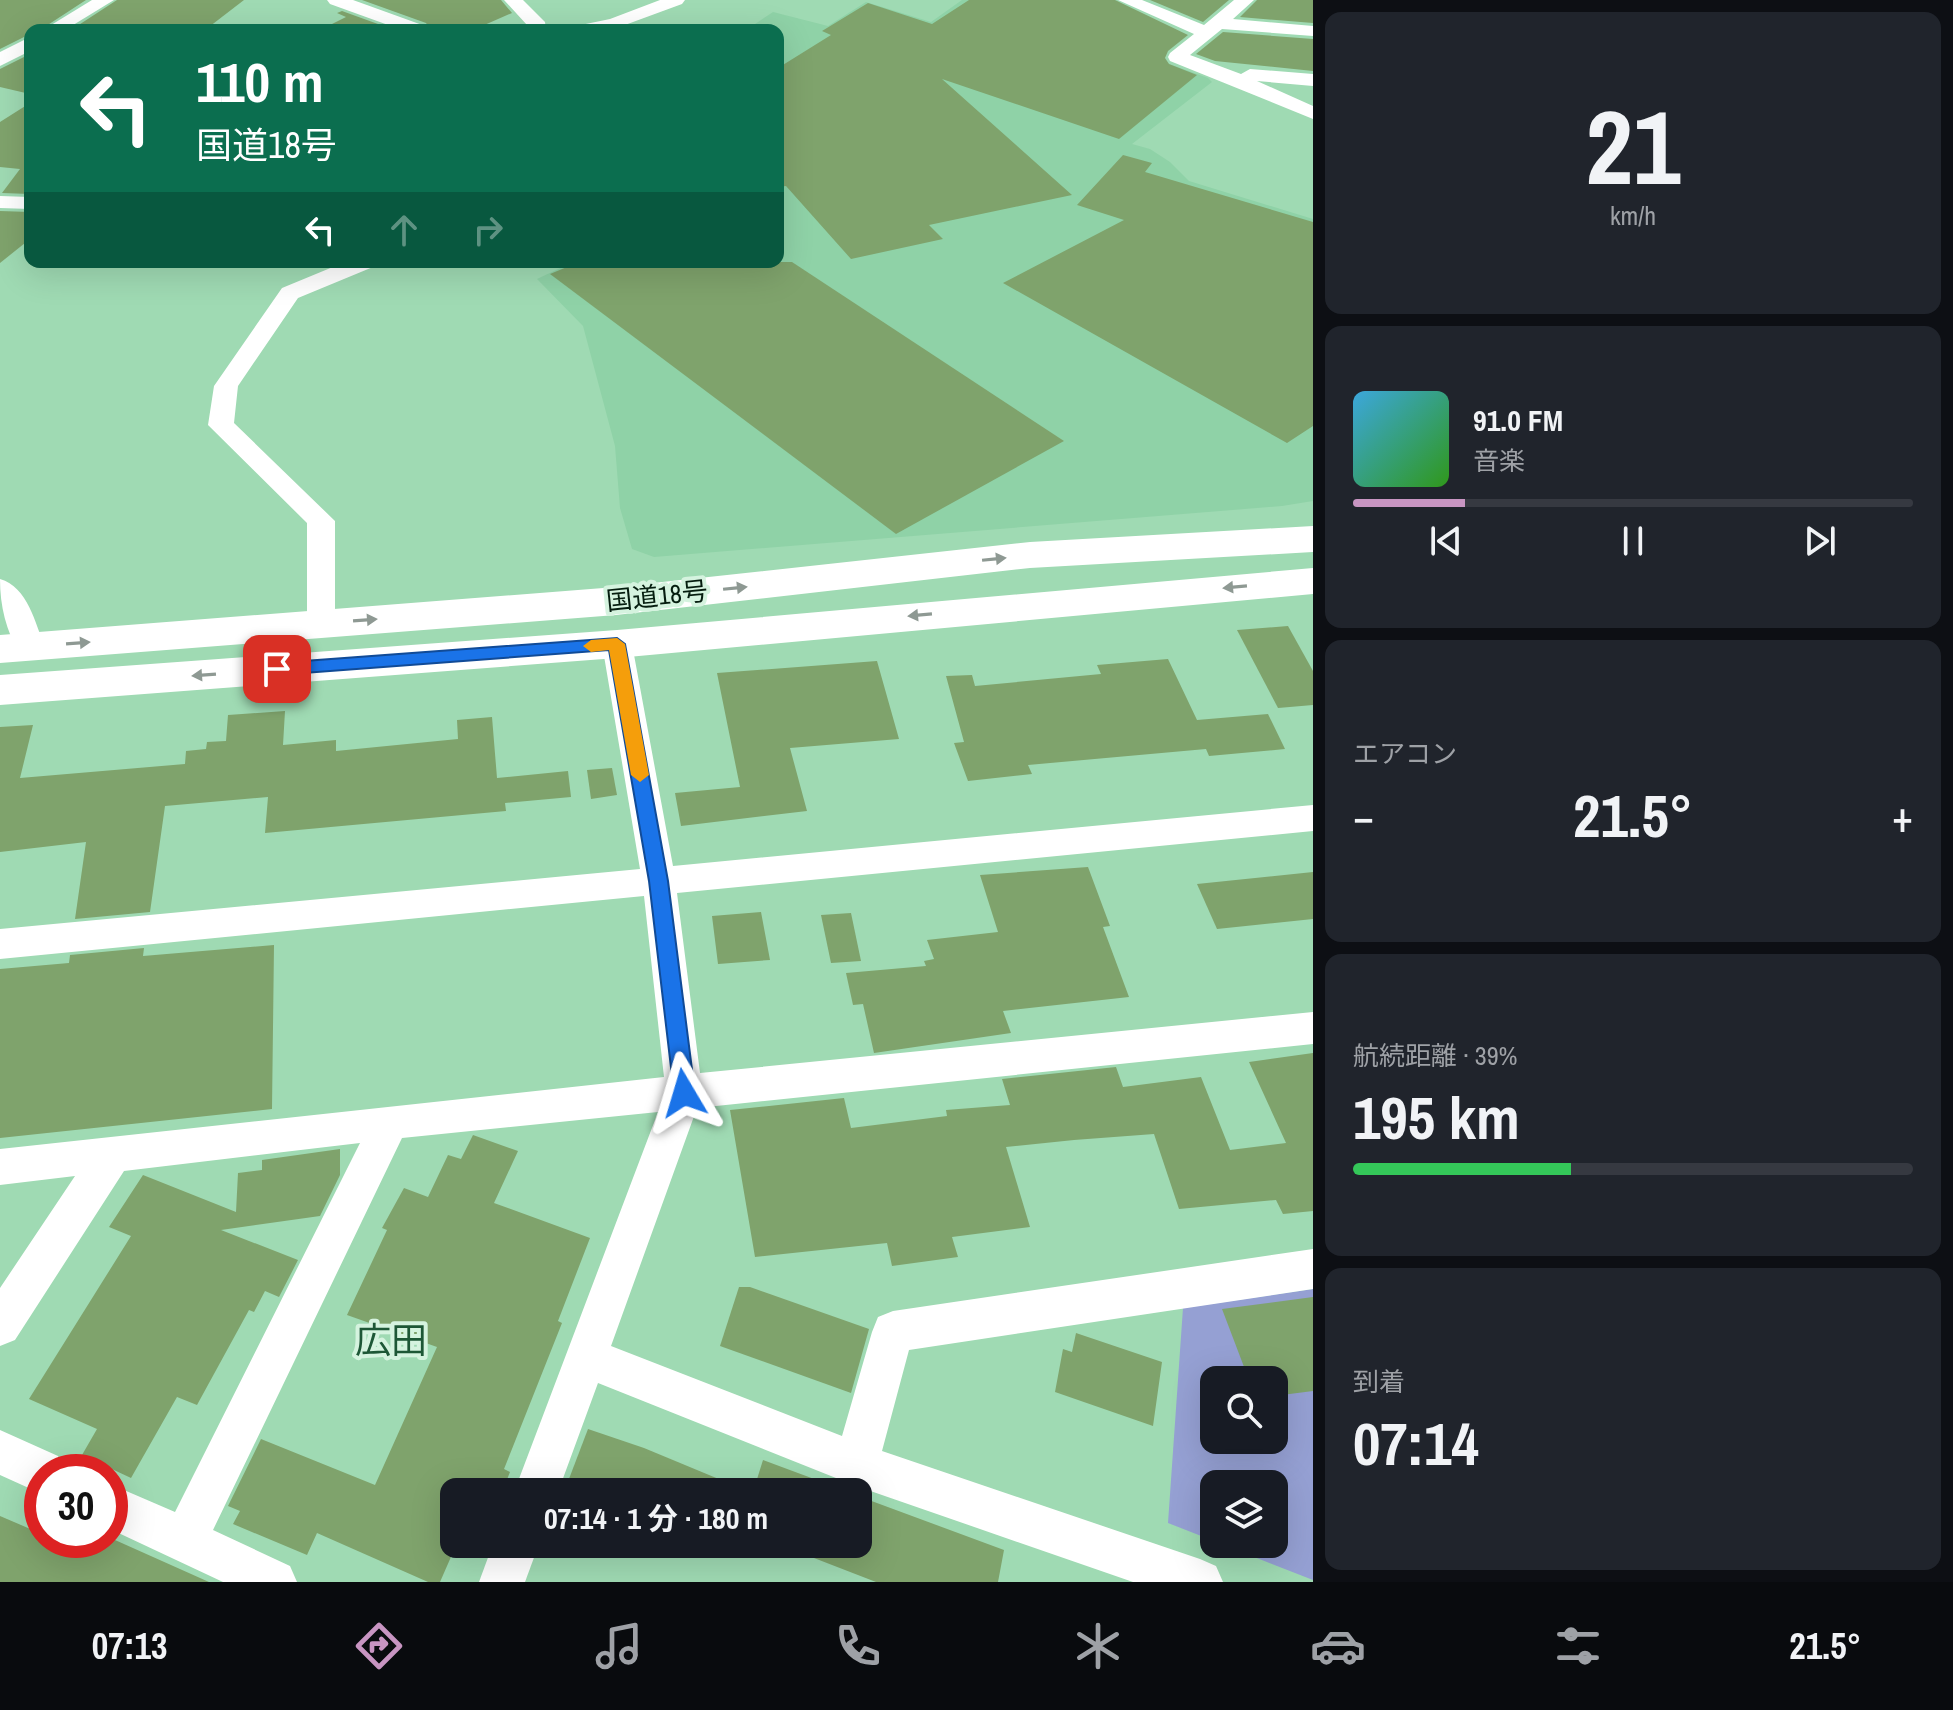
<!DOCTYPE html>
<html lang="ja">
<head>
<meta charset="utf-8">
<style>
  body { margin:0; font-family:"Archivo Narrow","Noto Sans JP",sans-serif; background:#20242c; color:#f1f3f6; height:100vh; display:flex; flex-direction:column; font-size:30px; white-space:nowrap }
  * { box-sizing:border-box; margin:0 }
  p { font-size:26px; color:#9ea1a6 }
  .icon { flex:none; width:44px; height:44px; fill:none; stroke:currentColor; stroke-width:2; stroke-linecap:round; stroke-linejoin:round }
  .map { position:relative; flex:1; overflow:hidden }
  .sheet { display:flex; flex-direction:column; gap:12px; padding:12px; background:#0d0f14; width:640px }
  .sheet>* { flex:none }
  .top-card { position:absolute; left:24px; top:24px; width:760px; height:244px; border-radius:16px; box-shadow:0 8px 32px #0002; background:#0b6e4f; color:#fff; overflow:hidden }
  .controls { position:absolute; left:1200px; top:1366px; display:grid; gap:16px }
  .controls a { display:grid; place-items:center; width:88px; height:88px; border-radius:16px; background:#171b24; box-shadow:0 8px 32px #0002; font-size:40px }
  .speed { position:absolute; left:24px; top:1454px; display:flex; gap:16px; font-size:40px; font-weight:700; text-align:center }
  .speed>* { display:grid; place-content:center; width:104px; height:104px; border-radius:50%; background:#171b24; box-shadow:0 8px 32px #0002; line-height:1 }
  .speed .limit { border:12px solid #d22; background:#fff; color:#111 }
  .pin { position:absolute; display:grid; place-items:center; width:68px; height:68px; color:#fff; margin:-34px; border-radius:16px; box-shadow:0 4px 12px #0006 }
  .me { position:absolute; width:88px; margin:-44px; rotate:353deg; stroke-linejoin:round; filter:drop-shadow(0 0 6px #0008) }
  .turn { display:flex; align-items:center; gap:28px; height:168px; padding:0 40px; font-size:36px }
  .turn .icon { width:104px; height:104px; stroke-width:2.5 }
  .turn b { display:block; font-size:56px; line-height:68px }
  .lanes { display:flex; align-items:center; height:76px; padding:0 40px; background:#0003; justify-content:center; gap:40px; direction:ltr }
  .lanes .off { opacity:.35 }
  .big { font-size:60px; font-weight:700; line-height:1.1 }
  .sheet .card { flex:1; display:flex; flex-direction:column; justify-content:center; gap:12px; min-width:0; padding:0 28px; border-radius:16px; background:#20242c }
  .sheet .dial { align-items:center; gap:0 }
  .dial b { font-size:104px; line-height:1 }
  .song { display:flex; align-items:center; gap:24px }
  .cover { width:96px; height:96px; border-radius:12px; background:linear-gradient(135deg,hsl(200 70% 55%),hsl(110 70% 35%)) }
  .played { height:8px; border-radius:4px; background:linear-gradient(90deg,#c895c2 20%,#363941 20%) }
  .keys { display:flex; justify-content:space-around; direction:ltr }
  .heat { display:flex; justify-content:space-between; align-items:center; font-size:44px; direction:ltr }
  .charge { height:12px; border-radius:6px; background:linear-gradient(90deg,#34c759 39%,#363941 0) }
  .trip { position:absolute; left:440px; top:1478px; width:432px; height:80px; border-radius:16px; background:#171b24; box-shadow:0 8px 32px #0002; font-weight:700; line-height:80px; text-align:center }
  .dock { display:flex; height:128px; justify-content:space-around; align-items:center; background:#090b0e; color:#9ea1a6 }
  .dock .icon { width:56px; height:56px }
  .dock .selected { color:#c895c2 }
  .dock b { font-size:36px; color:#f1f3f6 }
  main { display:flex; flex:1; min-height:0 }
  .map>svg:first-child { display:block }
  .built { fill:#8fd2a7 }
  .green { fill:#95a0d3; fill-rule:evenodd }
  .building { fill:#7fa36c }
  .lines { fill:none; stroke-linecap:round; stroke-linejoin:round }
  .minor { fill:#fff; fill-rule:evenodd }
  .highway { fill:#fff; fill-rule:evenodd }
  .oneway { fill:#8e9993 }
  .route { fill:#1a73e8; stroke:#114b97; stroke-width:2 }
  .slow { fill:#f59e0b }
  .labels { text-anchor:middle; stroke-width:8; stroke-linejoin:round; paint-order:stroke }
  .street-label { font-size:26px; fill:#051d0f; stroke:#d5f3df }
  .near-quarter-label { font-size:36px; fill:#1d5736; stroke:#d5f3df }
</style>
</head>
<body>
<main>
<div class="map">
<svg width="1313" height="1582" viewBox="0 0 1313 1582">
  <rect width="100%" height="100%" fill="#9fdab3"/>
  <!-- built -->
  <polygon class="built" points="962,0 992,0 1208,78 1212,82 1132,144 1150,149 1170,162 1189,181 1313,219 1313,501 1282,506 654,557 632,549 620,508 615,446 583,326 537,279 573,262 778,262 778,30 746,30 773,12 828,26 866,2 931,22"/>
  <!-- green -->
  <path class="green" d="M1313,1289V1580L1221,1544H1274V1484H1214V1541L1168,1523L1183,1308ZM1214,1380H1274V1440H1214Z"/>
  <!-- building -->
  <g class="building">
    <polygon points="0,0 86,0 40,30 30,30 30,34 0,49"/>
    <polygon points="117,0 244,0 205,30 71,30"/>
    <polygon points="362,0 501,0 512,13 473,30 457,25 445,30 431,30 426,23"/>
    <polygon points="969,0 1115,0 1188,35 1168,51 1165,58 1169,64 1197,75 1119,139 942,79 1072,195 929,225 943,239 851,259 786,186 778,187 778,68 831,35 822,31 868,3 932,24"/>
    <polygon points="1150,0 1229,0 1203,22"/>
    <polygon points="1257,0 1313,0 1313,23 1240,17"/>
    <polygon points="342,11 389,28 320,30 346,17 337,13"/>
    <polygon points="1223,32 1313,39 1313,71 1215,61 1196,54"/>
    <polygon points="30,54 30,94 0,87 0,69"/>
    <polygon points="30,103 30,194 2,193 20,169 0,167 0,122"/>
    <polygon points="1123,155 1152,163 1145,172 1313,222 1313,426 1287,443 1003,283 1124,220 1077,205"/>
    <polygon points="0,211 30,212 30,239 0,263"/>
    <polygon points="579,262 792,262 1064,441 896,534 550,274"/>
    <polygon points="1288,626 1313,671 1313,705 1278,708 1237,630"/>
    <polygon points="1168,659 1197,720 1268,714 1285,749 1209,756 1206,749 1028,765 1032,774 968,781 954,743 964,742 946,676 972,675 975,686 1101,674 1097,665"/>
    <polygon points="877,661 899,739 790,748 807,811 681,826 675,793 740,787 717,673"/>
    <polygon points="285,711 283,745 336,740 336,751 458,739 457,720 492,717 497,778 568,771 571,797 505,803 506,811 265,833 268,797 165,806 150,912 75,919 86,842 0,852 0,727 33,725 20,778 185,764 186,751 206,749 207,742 226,741 228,715"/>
    <polygon points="612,768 617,795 591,799 587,770"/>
    <polygon points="1088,867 1110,926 1103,927 1129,997 1003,1011 1011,1033 874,1053 863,1004 853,1005 846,973 926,966 924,961 934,959 927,940 998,932 980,875"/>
    <polygon points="1313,872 1313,919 1217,929 1197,884"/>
    <polygon points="761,912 770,960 718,964 712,916"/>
    <polygon points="851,913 861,961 831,963 821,915"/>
    <polygon points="274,945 272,1109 0,1138 0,969 69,963 70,955 144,948 143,956"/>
    <polygon points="1313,1053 1313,1211 1283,1214 1276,1200 1179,1209 1154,1134 1074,1140 1006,1147 1030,1227 952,1237 958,1257 892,1266 887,1243 755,1257 730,1110 844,1098 851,1128 947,1116 946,1110 1010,1105 1002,1079 1116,1067 1123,1087 1201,1077 1230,1150 1286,1143 1249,1062"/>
    <polygon points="473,1135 518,1151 494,1203 590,1238 558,1321 562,1323 504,1469 510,1472 502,1492 454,1492 454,1550 440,1582 428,1582 317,1533 307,1555 233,1524 240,1511 228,1506 261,1439 375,1485 437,1347 347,1315 387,1230 382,1228 404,1188 428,1197 448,1155 461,1159"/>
    <polygon points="340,1149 340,1175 320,1216 221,1230 298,1260 279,1297 265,1291 254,1312 249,1310 197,1405 177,1397 131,1478 82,1455 97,1429 29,1399 131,1236 109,1227 143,1175 236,1212 238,1173 262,1170 262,1160"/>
    <polygon points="739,1287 750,1287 869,1329 851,1393 720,1346"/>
    <polygon points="1313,1297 1313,1391 1274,1396 1274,1380 1249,1380 1222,1309"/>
    <polygon points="1076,1333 1162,1362 1153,1426 1055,1392 1063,1349 1072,1352"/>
    <polygon points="588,1429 644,1448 750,1492 564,1492"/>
    <polygon points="763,1460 841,1489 841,1492 753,1492"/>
    <polygon points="858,1496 1004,1550 998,1582 876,1582 783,1546 858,1544"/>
    <polygon points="0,1516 42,1534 42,1540 115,1540 209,1582 0,1582"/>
  </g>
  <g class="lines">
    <!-- minor -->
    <g class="minor">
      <polygon points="92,0 114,0 65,30 43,30"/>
      <polygon points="327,0 353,0 425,26 428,30 402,30 330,4"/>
      <polygon points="504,0 523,0 545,22 546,30 516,30 527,25"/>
      <polygon points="660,0 685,0 682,4 614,29 573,30 576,26 610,19"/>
      <polygon points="1118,0 1142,0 1204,25 1234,0 1254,0 1233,19 1313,26 1313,36 1222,29 1190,55 1241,74 1250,69 1313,74 1313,86 1257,81 1313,106 1313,119 1170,61 1168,57 1170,53 1194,34"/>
      <polygon points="30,37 30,51 0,66 0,52"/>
      <polygon points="0,196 30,197 30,209 0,208"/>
      <polygon points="345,262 376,262 373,267 298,298 238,386 234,423 335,521 335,624 331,631 321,634 311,631 307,624 307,523 208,425 214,386 282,288"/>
      <path d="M0,579C28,587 35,623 45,647L40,654L30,657L20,654C6,631 0,606 0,579Z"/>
      <polygon points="617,634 627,637 632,644 673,866 1313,805 1313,831 677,893 700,1073 1313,1012 1313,1044 697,1108 611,1346 842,1436 872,1332 878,1317 893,1311 1313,1249 1313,1289 909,1350 882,1451 1200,1559 1216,1566 1223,1582 1133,1582 856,1486 598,1383 558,1492 514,1492 658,1112 402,1138 213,1530 290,1566 297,1582 223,1582 110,1529 110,1484 175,1512 360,1143 124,1171 15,1340 0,1346 0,1288 75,1176 0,1185 0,1149 664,1077 644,896 0,959 0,929 640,869 602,644 607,637"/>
      <polygon points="0,1430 58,1456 64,1472 42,1472 42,1494 0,1475"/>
      <polygon points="493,1544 539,1544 525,1582 479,1582"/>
    </g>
    <!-- highway -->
    <g class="highway">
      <polygon points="1313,526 1313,552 1030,568 616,615 0,663 0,635 616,587 1030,542"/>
      <polygon points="1313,568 1313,594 617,658 0,705 0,675 617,630"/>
    </g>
  </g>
  <!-- one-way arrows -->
  <defs><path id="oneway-solid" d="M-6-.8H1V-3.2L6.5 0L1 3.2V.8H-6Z" transform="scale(2)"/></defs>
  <g class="oneway">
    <use href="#oneway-solid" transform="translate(994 559) rotate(-6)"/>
    <use href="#oneway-solid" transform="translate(1235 587) rotate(175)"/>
    <use href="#oneway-solid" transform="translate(735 588) rotate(-6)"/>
    <use href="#oneway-solid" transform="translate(920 615) rotate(175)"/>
    <use href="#oneway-solid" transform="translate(365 620) rotate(-4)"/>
    <use href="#oneway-solid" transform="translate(78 643) rotate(-4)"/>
    <use href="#oneway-solid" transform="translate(204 675) rotate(176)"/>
  </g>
  <!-- route -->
  <polygon class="route" points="617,638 625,644 668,881 695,1093 692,1099 684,1102 677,1099 674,1093 649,881 609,650 277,675 269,669 277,663"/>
  <!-- slow -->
  <polygon class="slow" points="617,638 625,644 649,775 640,782 631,775 609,650 591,652 583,646 591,640"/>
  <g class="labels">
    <!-- street labels -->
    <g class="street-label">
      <text transform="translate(657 596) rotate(-6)" y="9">国道18号</text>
    </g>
    <!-- near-quarter labels -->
    <g class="near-quarter-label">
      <text x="391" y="1353">広田</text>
    </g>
  </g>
</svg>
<div class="controls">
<a><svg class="icon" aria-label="search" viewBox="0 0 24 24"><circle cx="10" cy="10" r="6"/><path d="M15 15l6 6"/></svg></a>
<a><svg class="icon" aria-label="layers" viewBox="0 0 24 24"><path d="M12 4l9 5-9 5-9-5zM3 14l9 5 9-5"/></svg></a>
</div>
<div class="speed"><div class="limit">30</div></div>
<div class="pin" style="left:277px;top:669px;background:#d93025"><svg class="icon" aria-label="arrive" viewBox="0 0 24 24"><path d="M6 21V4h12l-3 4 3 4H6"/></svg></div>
<svg class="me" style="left:684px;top:1093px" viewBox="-20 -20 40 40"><path d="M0-17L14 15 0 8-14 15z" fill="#1a73e8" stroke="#fff" stroke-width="4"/></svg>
<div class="trip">07:14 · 1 分 · 180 m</div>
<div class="top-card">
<div class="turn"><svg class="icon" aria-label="left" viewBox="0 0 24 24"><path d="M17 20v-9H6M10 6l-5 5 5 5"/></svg><div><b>110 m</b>国道18号</div></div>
<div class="lanes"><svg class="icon" aria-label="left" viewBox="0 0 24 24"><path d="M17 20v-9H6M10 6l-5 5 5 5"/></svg><svg class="icon off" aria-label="ahead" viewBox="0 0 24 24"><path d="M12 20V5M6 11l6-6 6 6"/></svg><svg class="icon off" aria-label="right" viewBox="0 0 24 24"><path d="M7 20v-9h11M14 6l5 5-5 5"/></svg></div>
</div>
</div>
<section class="sheet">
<div class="card dial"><b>21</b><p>km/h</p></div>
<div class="card">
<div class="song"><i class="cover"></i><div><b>91.0 FM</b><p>音楽</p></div></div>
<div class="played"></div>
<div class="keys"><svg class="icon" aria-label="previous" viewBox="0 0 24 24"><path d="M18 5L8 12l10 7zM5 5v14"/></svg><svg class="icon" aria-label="pause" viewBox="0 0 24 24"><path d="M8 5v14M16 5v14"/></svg><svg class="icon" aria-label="next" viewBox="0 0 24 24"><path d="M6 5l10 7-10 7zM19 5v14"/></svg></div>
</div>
<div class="card"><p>エアコン</p>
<div class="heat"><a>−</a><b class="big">21.5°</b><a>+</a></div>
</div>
<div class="card"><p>航続距離 · 39%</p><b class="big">195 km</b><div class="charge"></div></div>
<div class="card"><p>到着</p><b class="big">07:14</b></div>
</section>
</main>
<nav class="dock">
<b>07:13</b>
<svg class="icon selected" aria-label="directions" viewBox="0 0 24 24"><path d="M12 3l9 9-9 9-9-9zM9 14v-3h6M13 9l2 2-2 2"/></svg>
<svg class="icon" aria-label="music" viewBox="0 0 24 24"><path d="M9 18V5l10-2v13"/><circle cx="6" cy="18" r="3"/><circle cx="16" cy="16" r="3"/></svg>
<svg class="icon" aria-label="phone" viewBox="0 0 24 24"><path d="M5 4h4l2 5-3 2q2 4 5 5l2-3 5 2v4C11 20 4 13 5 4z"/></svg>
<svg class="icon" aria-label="climate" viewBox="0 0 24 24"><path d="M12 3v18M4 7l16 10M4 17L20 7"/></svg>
<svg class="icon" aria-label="car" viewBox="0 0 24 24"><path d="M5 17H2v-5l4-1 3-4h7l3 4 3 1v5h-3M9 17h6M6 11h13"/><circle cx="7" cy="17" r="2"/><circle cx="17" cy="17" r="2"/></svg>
<svg class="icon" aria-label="filters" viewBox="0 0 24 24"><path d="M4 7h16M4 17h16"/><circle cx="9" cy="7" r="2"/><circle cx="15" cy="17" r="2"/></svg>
<b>21.5°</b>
</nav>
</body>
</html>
